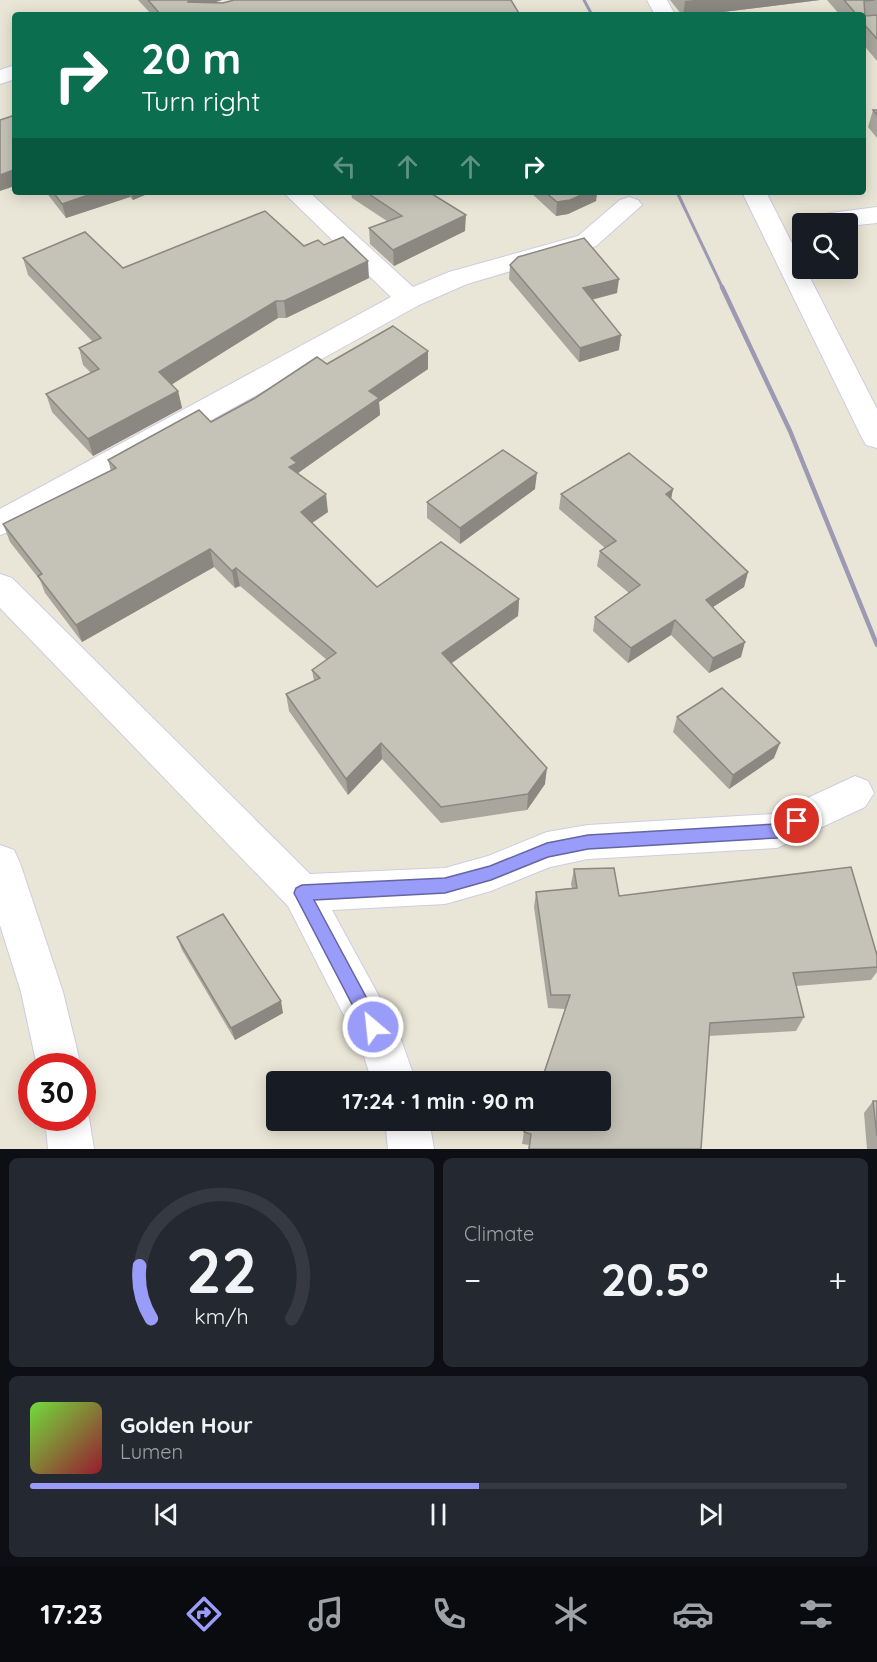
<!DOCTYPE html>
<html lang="en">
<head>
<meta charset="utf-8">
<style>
  body { margin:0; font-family:Quicksand,sans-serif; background:#242831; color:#f1f3f6; height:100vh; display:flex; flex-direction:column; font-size:22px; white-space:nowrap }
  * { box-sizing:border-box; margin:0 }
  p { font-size:20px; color:#9ea1a6 }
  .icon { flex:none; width:33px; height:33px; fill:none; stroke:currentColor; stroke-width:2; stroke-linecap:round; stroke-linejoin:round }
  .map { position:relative; height:1149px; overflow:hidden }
  .details { display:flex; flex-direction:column; gap:9px; padding:9px; background:#0d0f14; flex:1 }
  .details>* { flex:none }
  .top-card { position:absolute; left:12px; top:12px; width:854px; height:183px; border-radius:6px; box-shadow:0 3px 15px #0003; background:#0b6e4f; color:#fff; overflow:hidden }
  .controls { position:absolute; left:792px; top:213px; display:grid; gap:12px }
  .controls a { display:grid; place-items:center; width:66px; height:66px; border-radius:6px; background:#171b24; box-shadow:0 3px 15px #0003; font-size:30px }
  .speed { position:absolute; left:18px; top:1053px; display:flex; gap:12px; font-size:30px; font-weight:700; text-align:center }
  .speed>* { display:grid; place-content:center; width:78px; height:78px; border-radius:50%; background:#171b24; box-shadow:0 3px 15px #0003; line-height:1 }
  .speed .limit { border:9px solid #d22; background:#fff; color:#111 }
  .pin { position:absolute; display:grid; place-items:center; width:51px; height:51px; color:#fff; margin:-26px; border:3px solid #fff; border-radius:50%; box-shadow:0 2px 6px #0007 }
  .me { position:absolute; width:66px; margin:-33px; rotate:332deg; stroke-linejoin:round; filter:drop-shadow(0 0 4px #0008) }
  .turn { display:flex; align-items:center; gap:21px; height:126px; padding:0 30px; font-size:27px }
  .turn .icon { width:78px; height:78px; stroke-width:2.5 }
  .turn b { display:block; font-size:42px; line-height:51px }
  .lanes { display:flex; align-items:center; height:57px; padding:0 30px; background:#0003; justify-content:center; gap:30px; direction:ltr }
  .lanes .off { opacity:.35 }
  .big { font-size:45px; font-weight:700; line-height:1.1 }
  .details .tile { flex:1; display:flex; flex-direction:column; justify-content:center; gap:9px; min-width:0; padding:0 21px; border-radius:9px; background:#242831 }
  .details .dial { align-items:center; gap:0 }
  .dial svg { height:156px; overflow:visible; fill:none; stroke:#363941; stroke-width:7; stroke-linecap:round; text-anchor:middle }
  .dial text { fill:#f1f3f6; stroke:none }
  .song { display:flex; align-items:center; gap:18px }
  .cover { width:72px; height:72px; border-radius:9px; background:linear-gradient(135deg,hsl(100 70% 55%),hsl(350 70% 35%)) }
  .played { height:6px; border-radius:3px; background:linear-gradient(90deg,#9a9cfa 55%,#363941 55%) }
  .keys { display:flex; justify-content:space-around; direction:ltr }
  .heat { display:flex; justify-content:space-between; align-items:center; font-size:33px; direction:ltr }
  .details .tiles { flex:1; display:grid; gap:9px; grid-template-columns:1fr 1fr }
  .tile:last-child { grid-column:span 2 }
  .trip { position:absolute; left:266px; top:1071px; width:345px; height:60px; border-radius:6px; background:#171b24; box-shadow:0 3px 15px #0003; font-weight:700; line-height:60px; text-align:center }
  .tab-bar { display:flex; height:96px; justify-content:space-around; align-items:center; background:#090b0e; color:#9ea1a6 }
  .tab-bar .icon { width:42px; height:42px }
  .tab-bar .active { color:#9a9cfa }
  .tab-bar b { font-size:27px; color:#f1f3f6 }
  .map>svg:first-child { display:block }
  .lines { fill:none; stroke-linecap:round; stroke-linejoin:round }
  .street-casing { stroke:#cdcde1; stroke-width:2 }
  .street { fill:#fff; fill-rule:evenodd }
  .rail-far1 { stroke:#9b9ab2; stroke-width:3 }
  .rail { stroke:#9b9ab2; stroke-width:4.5 }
  .wall { fill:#a9a79d }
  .shaded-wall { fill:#8a8880 }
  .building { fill:#c5c2b7; stroke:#8a8880; stroke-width:1.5 }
  .route { fill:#9a9cfa; stroke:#6465a2; stroke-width:1.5 }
</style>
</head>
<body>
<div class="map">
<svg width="877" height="1149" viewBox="0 0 877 1149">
  <rect width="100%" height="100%" fill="#eae6d7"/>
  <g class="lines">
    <!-- street casing -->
    <g class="street-casing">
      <g id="street">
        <polygon points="647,0 667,0 675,15 655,15"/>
        <polygon points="15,65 15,79 0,84 0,70"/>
        <polygon points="283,192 309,192 413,287 449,272 578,236 620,200 629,197 638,200 642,205 596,246 467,284 419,305 11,531 0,535 0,509 391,297"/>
        <polygon points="742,192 766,192 802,263 802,268 805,268 877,409 877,448 866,445 862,438"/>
        <polygon points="877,207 877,223 848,226 848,224 802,224 802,230 795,224 799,219 808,216"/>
        <polygon points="0,574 12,578 310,874 445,868 488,856 547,832 588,825 773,814 855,776 868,781 874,793 865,807 777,848 588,859 550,867 491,891 445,904 332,910 398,1031 416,1082 372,1082 363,1053 288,906 0,608"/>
        <polygon points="0,845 14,850 20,863 63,992 81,1066 37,1066 21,992 0,925"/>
        <polygon points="82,1102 89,1118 94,1149 48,1149 45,1118 82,1118"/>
        <polygon points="385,1120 429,1120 434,1149 388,1149"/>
      </g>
    </g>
    <!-- street -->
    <use href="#street" class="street"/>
    <!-- rail-far1 -->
    <g class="rail-far1">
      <polyline points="584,0 592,15"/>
      <polyline points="677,192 723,289"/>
    </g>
    <!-- rail -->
    <polyline class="rail" points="722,287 790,431 877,645"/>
  </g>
  <!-- wall -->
  <g class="wall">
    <polygon points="138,0 222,0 213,3 520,15 152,15"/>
    <polygon points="670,0 820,0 698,15 682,15"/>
    <polygon points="827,0 877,0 877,61 862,43 862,15 840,15"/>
    <polygon points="873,110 877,110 877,138 868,127"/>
    <polygon points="46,192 152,192 133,200 130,197 66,218"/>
    <polygon points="351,192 429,192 465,231 394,266 370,244 369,228 387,221 352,198"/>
    <polygon points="530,192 597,192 596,201 568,214 556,216"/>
    <polygon points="304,246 369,278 286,318 278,318 172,384 178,391 182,408 93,456 52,412 46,394 91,373 83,365 79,348 92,341 28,275 23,258 123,268"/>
    <polygon points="510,265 617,293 592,300 619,350 579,362 509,279"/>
    <polygon points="327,364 428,369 379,402 380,415 298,473 328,512 312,523 377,587 519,599 518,616 451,663 545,784 527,810 441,823 382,759 348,795 289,711 286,694 314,681 312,670 327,660 240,586 235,588 214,567 82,642 45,593 40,580 10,542 3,524 111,471 108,460 211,422"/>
    <polygon points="535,489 460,544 427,518 427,502"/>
    <polygon points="673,489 671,499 748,572 744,587 713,607 741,657 709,673 671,635 628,663 593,631 595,617 629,593 597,566 600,551 605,548 559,509 561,494"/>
    <polygon points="677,717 774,758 729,789 673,732"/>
    <polygon points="574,869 619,896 877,955 877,972 871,980 796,986 804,1017 796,1031 709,1036 701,1149 528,1149 529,1145 522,1144 524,1132 565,1009 548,1008 534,907 536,892 572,888 571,884"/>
    <polygon points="177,937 283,1013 235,1040 182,950"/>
    <polygon points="873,1101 877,1101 877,1149 867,1149 864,1113"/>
  </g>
  <!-- shaded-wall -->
  <g class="shaded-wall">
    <polygon points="189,0 222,0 194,9 188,2"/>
    <polygon points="694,0 820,0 698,15 683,15 685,1"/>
    <polygon points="13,170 15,178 15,186 0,191 0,175"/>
    <polygon points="97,192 129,192 130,197 66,218 62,204"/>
    <polygon points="131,192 152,192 133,200"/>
    <polygon points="588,192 597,192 596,201 568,214 556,216 557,202"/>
    <polygon points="466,215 465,231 394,266 393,250"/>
    <polygon points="368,261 369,278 286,318 284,301"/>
    <polygon points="619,279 617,293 581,302 583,288"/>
    <polygon points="276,301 278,318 163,390 159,372"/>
    <polygon points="621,335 619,350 579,362 580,348"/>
    <polygon points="428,351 428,369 379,402 380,415 298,473 289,467 291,458 369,391"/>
    <polygon points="178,391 182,408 93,456 88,439"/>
    <polygon points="537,473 535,489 460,544 460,528"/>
    <polygon points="673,489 670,504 666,494"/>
    <polygon points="326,494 328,512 303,529 301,512"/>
    <polygon points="210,549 214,567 82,642 76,625"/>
    <polygon points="236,568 240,586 235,588 232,571"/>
    <polygon points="748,572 744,587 702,614 706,600"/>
    <polygon points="519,599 518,616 442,670 442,653"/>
    <polygon points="675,620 671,635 628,663 631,648"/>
    <polygon points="745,642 741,657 709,673 713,658"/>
    <polygon points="381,743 382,759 348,795 346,779"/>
    <polygon points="780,743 774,758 729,789 733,775"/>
    <polygon points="547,768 545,784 527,810 528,794"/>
    <polygon points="281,1001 283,1013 235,1040 231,1028"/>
  </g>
  <!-- building -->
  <g class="building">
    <polygon points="148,0 189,0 188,2 223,3 234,0 511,0 520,15 161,15"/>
    <polygon points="844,0 875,0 864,1 865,16 877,15 877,39 862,22 862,15 857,15"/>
    <polygon points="873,110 877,110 877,115"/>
    <polygon points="15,115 15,172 13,170 0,175 0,120"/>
    <polygon points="53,192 97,192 62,204"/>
    <polygon points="366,192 429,192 466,215 393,250 369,228 402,216"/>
    <polygon points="545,192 588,192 570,200 557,202"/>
    <polygon points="265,211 304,246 318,240 324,245 343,237 368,261 284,301 276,301 159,372 178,391 88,439 46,394 99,369 79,348 101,338 23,258 85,232 123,268"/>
    <polygon points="584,238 619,279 583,288 621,335 580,348 510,265 518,257"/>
    <polygon points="393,326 428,351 369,391 379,398 291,458 297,463 289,467 326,494 301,512 377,587 441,542 519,599 442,653 547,768 528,794 441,807 381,743 346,779 286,694 320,678 312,670 336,653 236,568 232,571 210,549 76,625 38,576 42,574 3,524 116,468 108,460 199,410 211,422 255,398 317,357 327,364"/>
    <polygon points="503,450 537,473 460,528 427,502"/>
    <polygon points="629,453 673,489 666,494 748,572 706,600 745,642 713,658 675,620 631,648 595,617 640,585 600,551 616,541 561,494"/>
    <polygon points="722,688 780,743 733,775 677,717"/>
    <polygon points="851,867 877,955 877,967 793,973 804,1017 710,1023 701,1149 529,1149 531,1134 524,1132 528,1120 600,1120 600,1082 541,1082 570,995 551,995 536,892 577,888 574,869 614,868 619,896"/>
    <polygon points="223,914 281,1001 231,1028 177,937"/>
    <polygon points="873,1101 877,1101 877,1136"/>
  </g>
  <!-- route -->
  <polygon class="route" points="797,814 803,816 805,821 803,826 777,838 588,849 548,857 491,880 445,893 314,900 379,1021 382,1027 379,1033 373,1036 367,1033 294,893 296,888 302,885 445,878 490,866 547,843 588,835 776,824"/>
</svg>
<div class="controls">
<a><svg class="icon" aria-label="search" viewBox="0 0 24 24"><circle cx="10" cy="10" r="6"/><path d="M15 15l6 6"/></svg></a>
</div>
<div class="speed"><div class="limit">30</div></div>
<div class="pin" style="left:797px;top:821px;background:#d93025"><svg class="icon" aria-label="arrive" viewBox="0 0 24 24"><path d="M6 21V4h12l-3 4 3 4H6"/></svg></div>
<svg class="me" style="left:373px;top:1027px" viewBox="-20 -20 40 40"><circle r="17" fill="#9a9cfa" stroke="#fff" stroke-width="3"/><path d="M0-11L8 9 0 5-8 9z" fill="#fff"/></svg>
<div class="trip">17:24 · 1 min · 90 m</div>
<div class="top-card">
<div class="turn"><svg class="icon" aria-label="right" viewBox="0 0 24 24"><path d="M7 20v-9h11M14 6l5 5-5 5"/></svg><div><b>20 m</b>Turn right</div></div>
<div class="lanes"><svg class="icon off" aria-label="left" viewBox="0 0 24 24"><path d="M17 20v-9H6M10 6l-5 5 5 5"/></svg><svg class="icon off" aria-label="ahead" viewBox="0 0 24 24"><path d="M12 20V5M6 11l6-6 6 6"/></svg><svg class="icon off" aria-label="ahead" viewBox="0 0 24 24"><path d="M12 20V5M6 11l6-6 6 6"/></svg><svg class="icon" aria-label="right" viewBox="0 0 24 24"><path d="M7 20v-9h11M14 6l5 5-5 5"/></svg></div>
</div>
</div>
<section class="details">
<div class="tiles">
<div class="tile dial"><svg viewBox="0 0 100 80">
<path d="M14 69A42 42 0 1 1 86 69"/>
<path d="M14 69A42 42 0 0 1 8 42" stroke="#9a9cfa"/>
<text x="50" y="56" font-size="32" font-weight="700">22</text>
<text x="50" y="72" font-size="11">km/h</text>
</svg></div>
<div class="tile"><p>Climate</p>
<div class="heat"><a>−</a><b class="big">20.5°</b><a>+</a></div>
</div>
<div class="tile">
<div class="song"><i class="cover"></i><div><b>Golden Hour</b><p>Lumen</p></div></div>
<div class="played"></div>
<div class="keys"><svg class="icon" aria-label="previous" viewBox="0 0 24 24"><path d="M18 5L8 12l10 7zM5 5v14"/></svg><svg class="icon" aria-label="pause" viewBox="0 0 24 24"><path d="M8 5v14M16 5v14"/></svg><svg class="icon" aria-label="next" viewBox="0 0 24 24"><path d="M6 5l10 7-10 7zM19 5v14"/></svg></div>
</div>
</div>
</section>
<nav class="tab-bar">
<b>17:23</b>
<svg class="icon active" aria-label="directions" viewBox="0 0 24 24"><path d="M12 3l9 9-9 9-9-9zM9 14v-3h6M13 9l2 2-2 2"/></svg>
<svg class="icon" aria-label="music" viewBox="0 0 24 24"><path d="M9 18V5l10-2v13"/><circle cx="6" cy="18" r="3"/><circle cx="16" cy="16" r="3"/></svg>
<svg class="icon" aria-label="phone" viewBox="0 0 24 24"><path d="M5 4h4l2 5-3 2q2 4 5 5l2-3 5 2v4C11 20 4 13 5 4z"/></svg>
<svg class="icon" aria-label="climate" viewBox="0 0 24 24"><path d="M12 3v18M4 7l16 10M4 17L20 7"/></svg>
<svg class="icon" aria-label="car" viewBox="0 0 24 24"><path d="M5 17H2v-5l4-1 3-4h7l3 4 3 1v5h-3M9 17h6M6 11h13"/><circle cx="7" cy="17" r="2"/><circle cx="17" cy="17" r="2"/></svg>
<svg class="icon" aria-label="filters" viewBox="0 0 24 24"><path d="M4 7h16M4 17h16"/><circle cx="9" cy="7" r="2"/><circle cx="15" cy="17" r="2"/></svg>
</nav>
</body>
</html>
